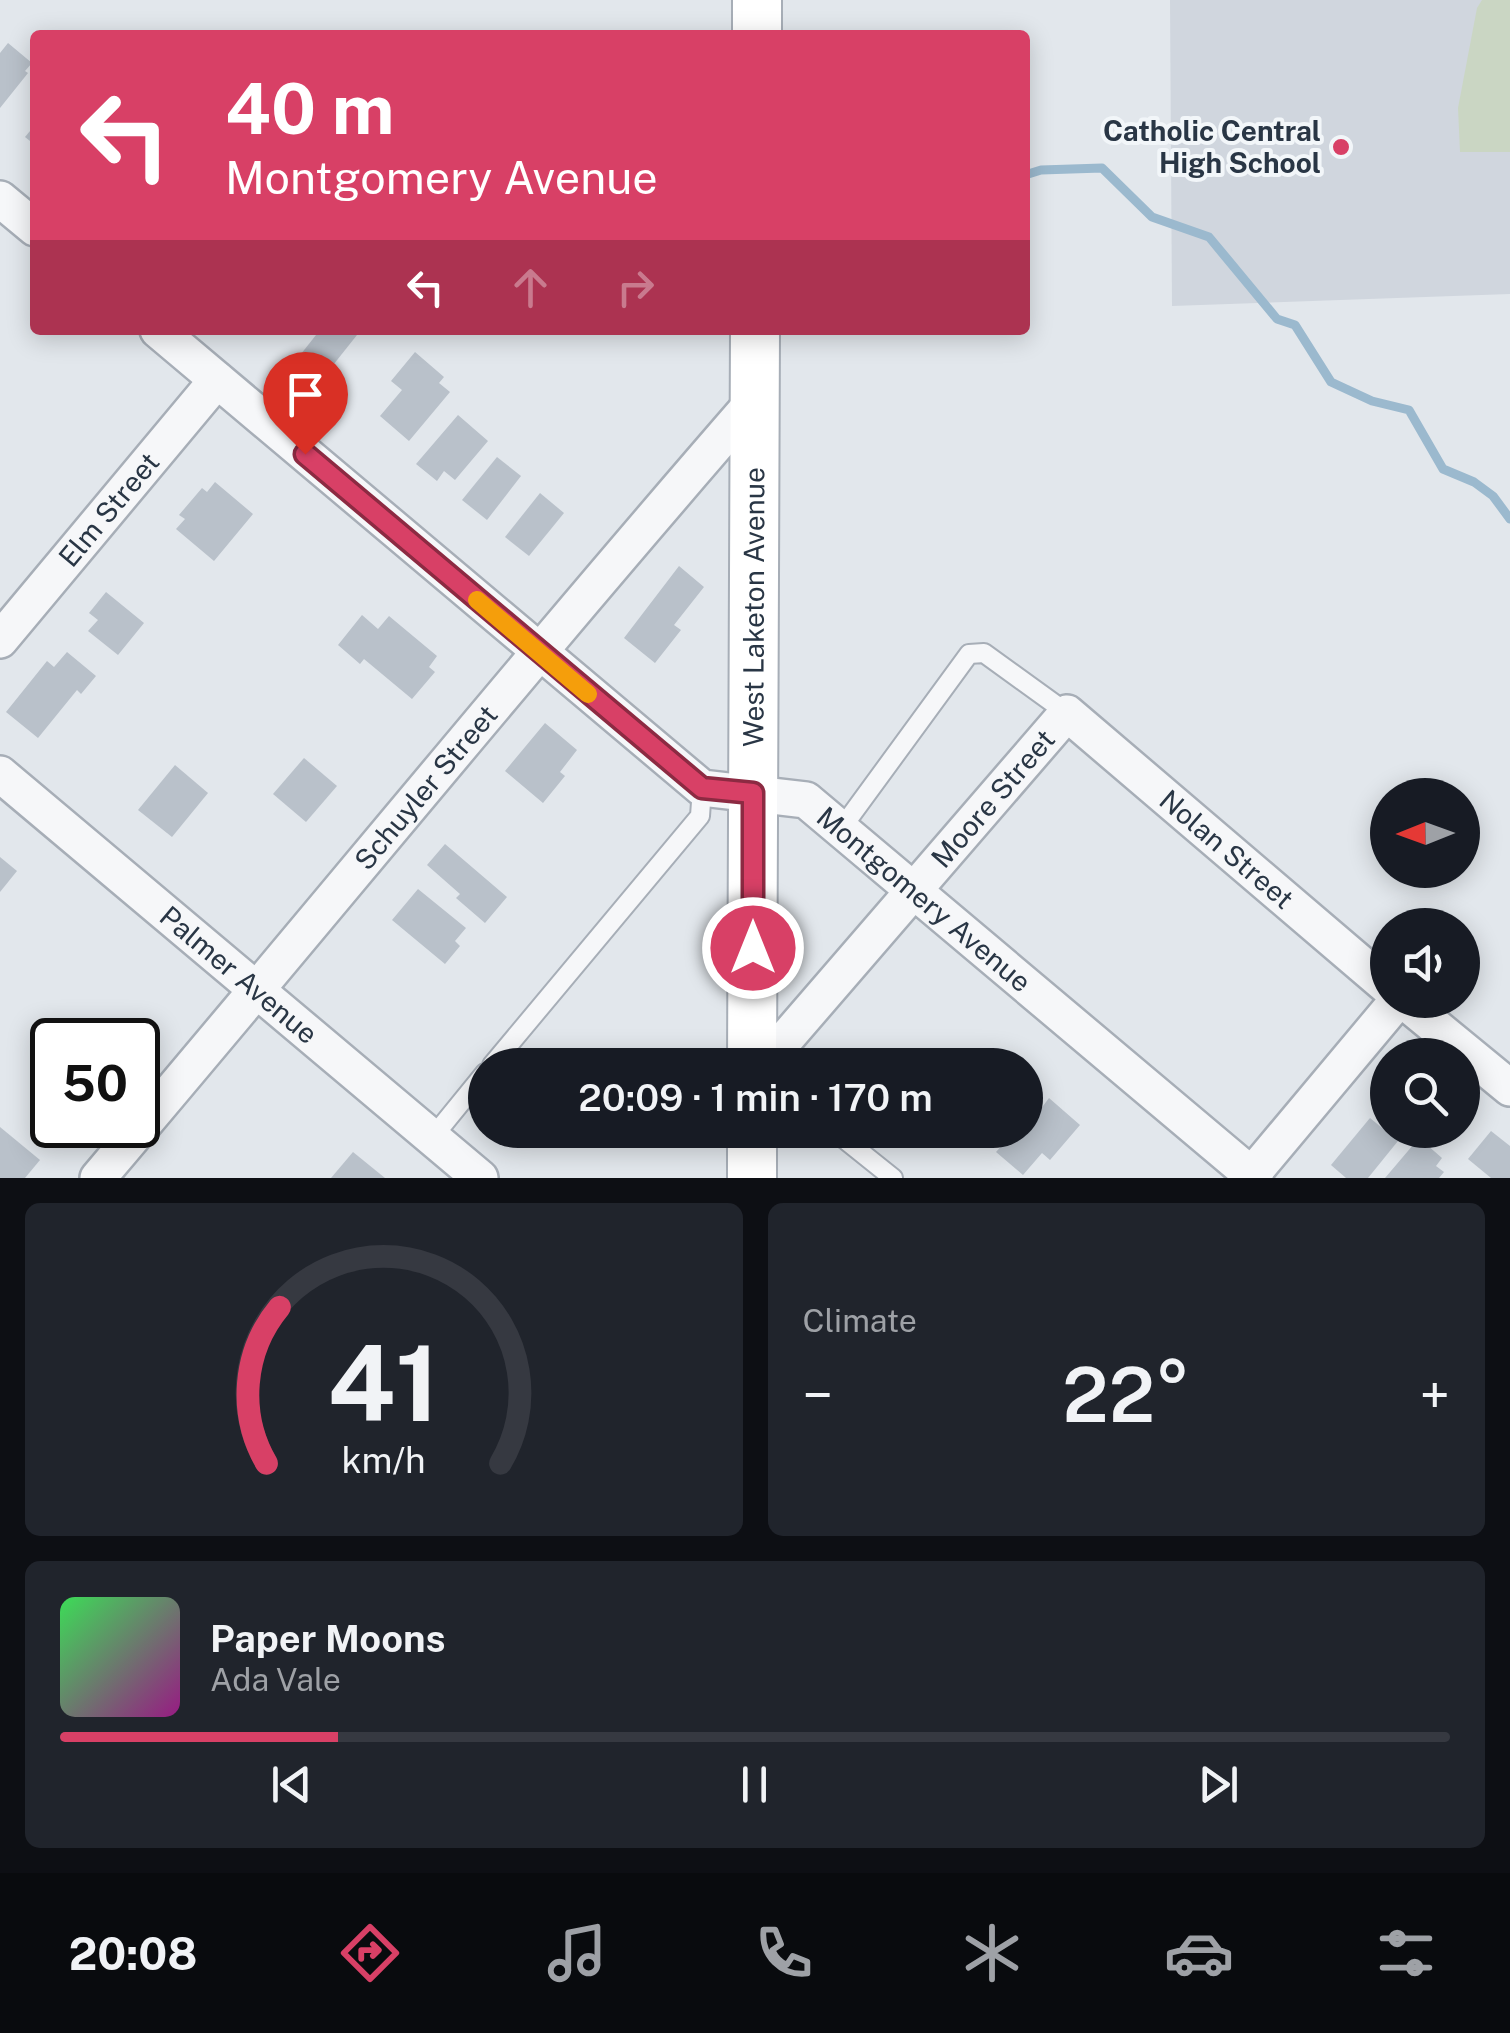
<!DOCTYPE html>
<html lang="en">
<head>
<meta charset="utf-8">
<style>
  body { margin:0; font-family:"Public Sans",sans-serif; background:#20242c; color:#f1f3f6; height:100vh; display:flex; flex-direction:column; font-size:38px; white-space:nowrap }
  * { box-sizing:border-box; margin:0 }
  p { font-size:32px; color:#9ea1a6 }
  .icon { flex:none; width:55px; height:55px; fill:none; stroke:currentColor; stroke-width:2; stroke-linecap:round; stroke-linejoin:round }
  .map { position:relative; height:1178px; overflow:hidden }
  .drawer { display:flex; flex-direction:column; gap:25px; padding:25px; background:#0d0f14; flex:1 }
  .drawer>* { flex:none }
  .top-card { position:absolute; left:30px; top:30px; width:1000px; height:305px; border-radius:10px; box-shadow:0 5px 25px #0003; background:#d84066; color:#fff; overflow:hidden }
  .needle { width:65px; rotate:269deg }
  .fabs { position:absolute; left:1370px; top:778px; display:grid; gap:20px }
  .fabs a { display:grid; place-items:center; width:110px; height:110px; border-radius:50%; background:#171b24; box-shadow:0 5px 25px #0003; font-size:50px }
  .speed { position:absolute; left:30px; top:1018px; display:flex; gap:20px; font-size:50px; font-weight:700; text-align:center }
  .speed>* { display:grid; place-content:center; width:130px; height:130px; border-radius:50%; background:#171b24; box-shadow:0 5px 25px #0003; line-height:1 }
  .speed .limit { border:5px solid #111; border-radius:15px; background:#fff; color:#111 }
  .pin { position:absolute; display:grid; place-items:center; width:85px; height:85px; color:#fff; margin:-102px -42px; border-radius:50% 50% 50% 0; rotate:-45deg; box-shadow:0 0 10px #0007 }
  .pin .icon { rotate:45deg }
  .me { position:absolute; width:110px; margin:-55px; rotate:0deg; stroke-linejoin:round; filter:drop-shadow(0 0 8px #0008) }
  .turn { display:flex; align-items:center; gap:35px; height:210px; padding:0 30px; font-size:45px }
  .turn .icon { width:130px; height:130px; stroke-width:2.5 }
  .turn b { display:block; font-size:70px; line-height:85px }
  .lanes { display:flex; align-items:center; height:95px; padding:0 30px; background:#0003; justify-content:center; gap:50px; direction:ltr }
  .lanes .off { opacity:.35 }
  .big { font-size:75px; font-weight:600; line-height:1.1 }
  .drawer .tile { flex:1; display:flex; flex-direction:column; justify-content:center; gap:15px; min-width:0; padding:0 35px; border-radius:15px; background:#20242c }
  .drawer .dial { align-items:center; gap:0 }
  .dial svg { height:260px; overflow:visible; fill:none; stroke:#363941; stroke-width:7; stroke-linecap:round; text-anchor:middle }
  .dial text { fill:#f1f3f6; stroke:none }
  .song { display:flex; align-items:center; gap:30px }
  .cover { width:120px; height:120px; border-radius:15px; background:linear-gradient(135deg,hsl(130 70% 55%),hsl(310 70% 35%)) }
  .played { height:10px; border-radius:5px; background:linear-gradient(90deg,#d84066 20%,#363941 20%) }
  .keys { display:flex; justify-content:space-around; direction:ltr }
  .heat { display:flex; justify-content:space-between; align-items:center; font-size:55px; direction:ltr }
  .drawer .tiles { flex:1; display:grid; gap:25px; grid-template-columns:1fr 1fr }
  .tile:last-child { grid-column:span 2 }
  .trip { position:absolute; left:468px; top:1048px; width:575px; height:100px; border-radius:50px; background:#171b24; box-shadow:0 5px 25px #0003; font-weight:600; line-height:100px; text-align:center }
  .menu { display:flex; height:160px; justify-content:space-around; align-items:center; background:#090b0e; color:#9ea1a6 }
  .menu .icon { width:70px; height:70px }
  .menu .on { color:#d84066 }
  .menu b { font-size:45px; color:#f1f3f6 }
  .map>svg:first-child { display:block }
  .built { fill:#d0d6de }
  .green { fill:#cad6c3 }
  .lines { fill:none; stroke-linecap:round; stroke-linejoin:round }
  .stream { stroke:#9bb9ce; stroke-width:9 }
  .building { fill:#b9c1ca }
  .service-casing { stroke:#a7aeb7; stroke-width:22 }
  .minor-casing { stroke:#a7aeb7; stroke-width:40 }
  .secondary-casing { stroke:#a7aeb7; stroke-width:52 }
  .service { stroke:#f6f7f9; stroke-width:18 }
  .minor { stroke:#f6f7f9; stroke-width:35 }
  .secondary { stroke:#fff; stroke-width:48 }
  .route-casing { stroke:#8c2a42; stroke-width:25 }
  .route { stroke:#d84066; stroke-width:18 }
  .slow { stroke:#f59e0b; stroke-width:18 }
  .poi-dot { fill:#d84066; stroke:#f2f6f9; stroke-width:4 }
  .labels { text-anchor:middle; stroke-width:8; stroke-linejoin:round; paint-order:stroke }
  .poi-label { font-size:28px; font-weight:bold; fill:#293645; stroke:#f2f6f9; text-anchor:end }
  .street-label { font-size:28px; fill:#293645; stroke:#f2f6f9 }
</style>
</head>
<body>
<div class="map">
<svg width="1510" height="1178" viewBox="0 0 1510 1178">
  <rect width="100%" height="100%" fill="#e2e7ec"/>
  <!-- built -->
  <polygon class="built" points="1170,0 1510,0 1510,294 1172,306"/>
  <!-- green -->
  <polygon class="green" points="1482,0 1510,0 1510,152 1460,152 1458,108 1477,8"/>
  <g class="lines">
    <!-- stream -->
    <polyline class="stream" points="1025,175 1041,170 1102,168 1152,217 1209,237 1277,319 1295,325 1331,382 1372,401 1409,410 1443,469 1474,482 1493,496 1510,519"/>
  </g>
  <!-- building -->
  <g class="building">
    <polygon points="8,43 32,63 25,71 28,73 0,108 0,53"/>
    <polygon points="35,125 35,145 25,137"/>
    <polygon points="320,330 351,330 357,335 322,379 297,359"/>
    <polygon points="415,352 444,377 439,383 450,392 409,441 380,416 402,390 391,381"/>
    <polygon points="458,415 488,441 455,480 444,471 437,481 416,464"/>
    <polygon points="497,457 521,476 487,520 462,500"/>
    <polygon points="215,482 253,514 214,561 176,529 185,519 179,515 202,488 207,492"/>
    <polygon points="540,493 564,513 529,556 505,537"/>
    <polygon points="679,566 704,587 674,625 681,630 655,663 624,638"/>
    <polygon points="106,592 144,623 118,655 88,631 98,620 89,613"/>
    <polygon points="362,615 378,629 389,616 437,656 429,667 435,672 412,699 364,659 360,664 338,645"/>
    <polygon points="67,652 96,676 81,694 77,690 38,738 6,712 47,661 54,667"/>
    <polygon points="545,723 577,750 560,772 565,776 543,803 505,771"/>
    <polygon points="304,758 337,786 306,822 273,794"/>
    <polygon points="175,765 208,793 172,837 138,810"/>
    <polygon points="445,844 507,897 485,923 456,898 460,894 427,865"/>
    <polygon points="0,857 17,871 0,892"/>
    <polygon points="418,889 466,928 455,941 460,946 445,964 392,920"/>
    <polygon points="923,1049 937,1062 934,1065 909,1065"/>
    <polygon points="836,1053 852,1065 827,1065"/>
    <polygon points="1049,1098 1080,1125 1050,1160 1042,1153 1023,1175 996,1152 1016,1130 1025,1130"/>
    <polygon points="1370,1118 1398,1141 1368,1178 1346,1178 1331,1165"/>
    <polygon points="0,1127 40,1160 25,1178 0,1178"/>
    <polygon points="1491,1131 1510,1146 1510,1178 1491,1178 1468,1159"/>
    <polygon points="1419,1138 1442,1158 1436,1166 1444,1172 1439,1178 1385,1178"/>
    <polygon points="353,1152 385,1178 331,1178"/>
  </g>
  <g class="lines">
    <!-- service casing -->
    <g class="service-casing">
      <g id="service">
        <polyline points="841,829 969,654 984,653 1067,713"/>
        <polyline points="492,1065 700,816 702,788"/>
        <polyline points="833,1130 893,1178"/>
        <polyline points="432,1138 485,1073"/>
      </g>
    </g>
    <!-- minor casing -->
    <g class="minor-casing">
      <g id="minor">
        <polyline points="0,199 35,228"/>
        <path id="s1" d="M158,330L702,788L806,800L1255,1178"/>
        <path id="s2" d="M0,640L217,380"/>
        <path id="s3" d="M0,774L480,1178"/>
        <polyline points="1403,1000 1510,1088"/>
        <path id="s4" d="M763,1065L1067,713L1388,987"/>
        <path id="s5" d="M98,1178C318,919 532,656 755,400"/>
        <polyline points="1249,1178 1398,1000"/>
      </g>
    </g>
    <!-- secondary casing -->
    <g class="secondary-casing">
      <g id="secondary">
        <polyline points="757,35 757,0"/>
        <path id="s6" d="M752,1065L755,330"/>
        <polyline points="752,1178 752,1130"/>
      </g>
    </g>
    <!-- service -->
    <use href="#service" class="service"/>
    <!-- minor -->
    <use href="#minor" class="minor"/>
    <!-- secondary -->
    <use href="#secondary" class="secondary"/>
  </g>
  <g class="lines">
    <!-- route casing -->
    <g class="route-casing">
      <polyline id="route" points="305,454 702,788 753,793 753,948"/>
    </g>
    <!-- route -->
    <use href="#route" class="route"/>
    <!-- slow -->
    <polyline class="slow" points="477,600 588,694"/>
  </g>
  <!-- markers -->
  <circle class="poi-dot" cx="1341" cy="147" r="10"/>
  <g class="labels">
    <!-- poi labels -->
    <g class="poi-label">
      <text x="1321" y="141">Catholic Central<tspan x="1321" dy="32">High School</tspan></text>
    </g>
    <!-- street labels -->
    <g class="street-label">
      <text dy="10" stroke="none"><textPath href="#s2" startOffset="170">Elm Street</textPath></text>
      <text dy="10" stroke="none"><textPath href="#s6" startOffset="458">West Laketon Avenue</textPath></text>
      <text dy="10" stroke="none"><textPath href="#s5" startOffset="510">Schuyler Street</textPath></text>
      <text dy="10" stroke="none"><textPath href="#s4" startOffset="352">Moore Street</textPath></text>
      <text dy="10" stroke="none"><textPath href="#s4" startOffset="675">Nolan Street</textPath></text>
      <text dy="10" stroke="none"><textPath href="#s1" startOffset="970">Montgomery Avenue</textPath></text>
      <text dy="10" stroke="none"><textPath href="#s3" startOffset="312">Palmer Avenue</textPath></text>
    </g>
  </g>
</svg>
<div class="fabs">
<a><svg class="needle" viewBox="-14 -14 28 28"><path d="M0-13l5 13h-10z" fill="#e53935"/><path d="M0 13l5-13h-10z" fill="#9ea1a6"/></svg></a>
<a><svg class="icon" aria-label="sound" viewBox="0 0 24 24"><path d="M4 9h4l5-4v14l-5-4H4zM17 9q2 3 0 6"/></svg></a>
<a><svg class="icon" aria-label="search" viewBox="0 0 24 24"><circle cx="10" cy="10" r="6"/><path d="M15 15l6 6"/></svg></a>
</div>
<div class="speed"><div class="limit">50</div></div>
<div class="pin" style="left:305px;top:454px;background:#d93025"><svg class="icon" aria-label="arrive" viewBox="0 0 24 24"><path d="M6 21V4h12l-3 4 3 4H6"/></svg></div>
<svg class="me" style="left:753px;top:948px" viewBox="-20 -20 40 40"><circle r="17" fill="#d84066" stroke="#fff" stroke-width="3"/><path d="M0-11L8 9 0 5-8 9z" fill="#fff"/></svg>
<div class="trip">20:09 · 1 min · 170 m</div>
<div class="top-card">
<div class="turn"><svg class="icon" aria-label="left" viewBox="0 0 24 24"><path d="M17 20v-9H6M10 6l-5 5 5 5"/></svg><div><b>40 m</b>Montgomery Avenue</div></div>
<div class="lanes"><svg class="icon" aria-label="left" viewBox="0 0 24 24"><path d="M17 20v-9H6M10 6l-5 5 5 5"/></svg><svg class="icon off" aria-label="ahead" viewBox="0 0 24 24"><path d="M12 20V5M6 11l6-6 6 6"/></svg><svg class="icon off" aria-label="right" viewBox="0 0 24 24"><path d="M7 20v-9h11M14 6l5 5-5 5"/></svg></div>
</div>
</div>
<section class="drawer">
<div class="tiles">
<div class="tile dial"><svg viewBox="0 0 100 80">
<path d="M14 69A42 42 0 1 1 86 69"/>
<path d="M14 69A42 42 0 0 1 18 21" stroke="#d84066"/>
<text x="50" y="56" font-size="32" font-weight="700">41</text>
<text x="50" y="72" font-size="11">km/h</text>
</svg></div>
<div class="tile"><p>Climate</p>
<div class="heat"><a>−</a><b class="big">22°</b><a>+</a></div>
</div>
<div class="tile">
<div class="song"><i class="cover"></i><div><b>Paper Moons</b><p>Ada Vale</p></div></div>
<div class="played"></div>
<div class="keys"><svg class="icon" aria-label="previous" viewBox="0 0 24 24"><path d="M18 5L8 12l10 7zM5 5v14"/></svg><svg class="icon" aria-label="pause" viewBox="0 0 24 24"><path d="M8 5v14M16 5v14"/></svg><svg class="icon" aria-label="next" viewBox="0 0 24 24"><path d="M6 5l10 7-10 7zM19 5v14"/></svg></div>
</div>
</div>
</section>
<nav class="menu">
<b>20:08</b>
<svg class="icon on" aria-label="directions" viewBox="0 0 24 24"><path d="M12 3l9 9-9 9-9-9zM9 14v-3h6M13 9l2 2-2 2"/></svg>
<svg class="icon" aria-label="music" viewBox="0 0 24 24"><path d="M9 18V5l10-2v13"/><circle cx="6" cy="18" r="3"/><circle cx="16" cy="16" r="3"/></svg>
<svg class="icon" aria-label="phone" viewBox="0 0 24 24"><path d="M5 4h4l2 5-3 2q2 4 5 5l2-3 5 2v4C11 20 4 13 5 4z"/></svg>
<svg class="icon" aria-label="climate" viewBox="0 0 24 24"><path d="M12 3v18M4 7l16 10M4 17L20 7"/></svg>
<svg class="icon" aria-label="car" viewBox="0 0 24 24"><path d="M5 17H2v-5l4-1 3-4h7l3 4 3 1v5h-3M9 17h6M6 11h13"/><circle cx="7" cy="17" r="2"/><circle cx="17" cy="17" r="2"/></svg>
<svg class="icon" aria-label="filters" viewBox="0 0 24 24"><path d="M4 7h16M4 17h16"/><circle cx="9" cy="7" r="2"/><circle cx="15" cy="17" r="2"/></svg>
</nav>
</body>
</html>
